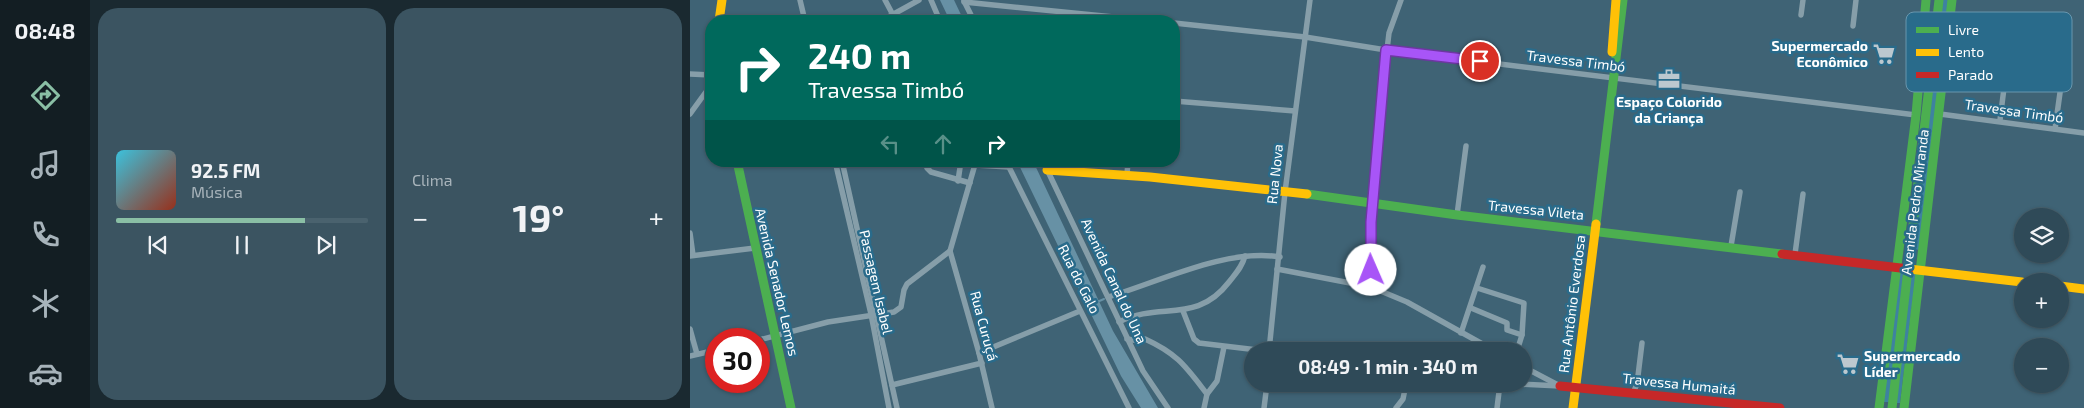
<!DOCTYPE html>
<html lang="pt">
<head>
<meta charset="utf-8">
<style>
  body { margin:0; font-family:"Exo 2",sans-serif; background:#3b5461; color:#f1f3f6; height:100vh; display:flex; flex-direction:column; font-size:19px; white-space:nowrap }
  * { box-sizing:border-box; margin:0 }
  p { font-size:16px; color:#a7b3ba }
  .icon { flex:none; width:28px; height:28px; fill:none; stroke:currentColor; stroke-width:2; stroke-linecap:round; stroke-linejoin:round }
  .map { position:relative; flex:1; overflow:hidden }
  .details { display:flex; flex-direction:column; gap:8px; padding:8px; background:#1a2930; width:600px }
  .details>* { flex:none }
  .guide { position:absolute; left:15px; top:15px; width:475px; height:152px; border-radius:20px; box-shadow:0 1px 4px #0004,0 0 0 1px #4a626e; background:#00695c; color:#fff; overflow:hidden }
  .tools { position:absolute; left:1324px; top:208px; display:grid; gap:10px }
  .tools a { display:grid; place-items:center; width:55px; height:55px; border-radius:50%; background:#2f4a58; box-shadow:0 1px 4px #0004,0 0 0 1px #4a626e; font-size:25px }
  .speed { position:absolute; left:15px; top:328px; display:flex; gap:10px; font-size:25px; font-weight:700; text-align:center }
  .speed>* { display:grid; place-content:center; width:65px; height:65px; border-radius:50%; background:#2f4a58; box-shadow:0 1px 4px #0004,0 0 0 1px #4a626e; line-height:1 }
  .speed .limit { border:8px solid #d22; background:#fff; color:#111 }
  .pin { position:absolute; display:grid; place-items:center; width:42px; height:42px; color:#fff; margin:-21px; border:2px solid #fff; border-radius:50%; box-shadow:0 1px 5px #0007 }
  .me { position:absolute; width:55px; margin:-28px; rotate:359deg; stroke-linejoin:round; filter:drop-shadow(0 0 4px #0008) }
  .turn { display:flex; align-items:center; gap:18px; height:105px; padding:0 20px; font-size:22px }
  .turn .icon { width:65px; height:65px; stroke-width:2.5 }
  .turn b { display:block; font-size:35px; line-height:42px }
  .lanes { display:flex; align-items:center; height:48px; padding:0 20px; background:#0003; justify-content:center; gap:25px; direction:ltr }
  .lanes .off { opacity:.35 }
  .big { font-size:38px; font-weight:700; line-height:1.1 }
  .details .tile { flex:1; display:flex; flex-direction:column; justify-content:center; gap:8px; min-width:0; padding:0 18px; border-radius:20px; background:#3b5461 }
  .song { display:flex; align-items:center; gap:15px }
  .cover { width:60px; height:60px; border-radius:8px; background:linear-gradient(135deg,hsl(190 70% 55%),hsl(10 70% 35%)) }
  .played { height:5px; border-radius:2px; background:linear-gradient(90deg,#8abfa5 75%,#4a626e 75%) }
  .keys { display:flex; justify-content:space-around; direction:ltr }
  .heat { display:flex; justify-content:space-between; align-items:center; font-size:28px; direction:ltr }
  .details .tiles { flex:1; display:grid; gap:8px; grid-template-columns:repeat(2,1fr) }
  .trip { position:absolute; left:554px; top:342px; width:288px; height:50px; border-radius:25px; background:#2f4a58; box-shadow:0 1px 4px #0004,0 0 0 1px #4a626e; font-weight:700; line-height:50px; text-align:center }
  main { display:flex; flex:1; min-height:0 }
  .tab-bar { display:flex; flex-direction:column; width:90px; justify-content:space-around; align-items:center; background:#131e23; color:#a7b3ba }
  .tab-bar .icon { width:35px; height:35px }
  .tab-bar .active { color:#8abfa5 }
  .tab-bar b { font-size:22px; color:#f1f3f6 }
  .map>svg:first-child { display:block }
  .green { fill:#3e82a0 }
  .water { fill:#6791a5 }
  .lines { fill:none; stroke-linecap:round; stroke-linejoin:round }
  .stream { stroke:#6791a5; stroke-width:2 }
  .street { stroke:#869ea9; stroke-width:5.5 }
  .fast { stroke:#4caf50; stroke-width:9 }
  .slow { stroke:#ffc107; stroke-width:9 }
  .jam { stroke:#c62828; stroke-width:9 }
  .route-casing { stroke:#6d37a1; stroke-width:12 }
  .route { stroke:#a855f7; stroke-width:9 }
  .labels { text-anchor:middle; stroke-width:5; stroke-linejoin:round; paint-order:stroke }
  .poi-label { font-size:14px; font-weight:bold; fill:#fff; stroke:#296b8b; text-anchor:end }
  .street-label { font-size:14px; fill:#fff; stroke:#296b8b }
  .key { fill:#296b8b; stroke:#6997ae; stroke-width:1 }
  .key-label { font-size:14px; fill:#fff }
</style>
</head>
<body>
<main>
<nav class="tab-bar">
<b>08:48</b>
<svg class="icon active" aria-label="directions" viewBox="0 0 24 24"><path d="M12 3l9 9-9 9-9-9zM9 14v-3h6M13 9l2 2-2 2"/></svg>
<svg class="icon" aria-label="music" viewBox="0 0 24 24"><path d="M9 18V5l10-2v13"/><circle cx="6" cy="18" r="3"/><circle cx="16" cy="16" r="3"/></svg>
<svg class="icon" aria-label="phone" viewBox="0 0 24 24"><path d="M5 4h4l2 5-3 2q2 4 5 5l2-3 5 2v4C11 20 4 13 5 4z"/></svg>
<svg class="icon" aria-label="climate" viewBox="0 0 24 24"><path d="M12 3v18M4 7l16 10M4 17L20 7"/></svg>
<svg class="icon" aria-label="car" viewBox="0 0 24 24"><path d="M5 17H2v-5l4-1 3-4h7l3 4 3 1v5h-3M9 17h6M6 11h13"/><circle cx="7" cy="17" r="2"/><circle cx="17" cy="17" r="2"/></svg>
</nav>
<section class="details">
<div class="tiles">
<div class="tile">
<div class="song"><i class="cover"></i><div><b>92.5 FM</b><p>Música</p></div></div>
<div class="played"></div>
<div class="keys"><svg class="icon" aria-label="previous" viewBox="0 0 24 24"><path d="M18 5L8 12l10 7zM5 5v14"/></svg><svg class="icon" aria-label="pause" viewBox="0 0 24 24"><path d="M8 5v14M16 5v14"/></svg><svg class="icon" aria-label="next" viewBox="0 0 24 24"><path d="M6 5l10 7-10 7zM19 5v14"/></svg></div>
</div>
<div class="tile"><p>Clima</p>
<div class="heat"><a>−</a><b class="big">19°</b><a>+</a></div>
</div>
</div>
</section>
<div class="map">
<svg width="1394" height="408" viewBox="0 0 1394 408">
  <rect width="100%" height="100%" fill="#3f6375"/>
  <!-- green -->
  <g class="green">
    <polygon points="1251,0 1260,0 1230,250 1222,249"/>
    <polygon points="1207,272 1215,272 1200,402 1192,402"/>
    <polygon points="1220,272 1226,273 1210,403 1205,403"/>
  </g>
  <!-- water -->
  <g class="water">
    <polygon points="250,0 264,0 274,21 260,21"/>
    <polygon points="327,161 343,161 423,331 468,408 451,408 431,376"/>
  </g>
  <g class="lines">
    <!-- stream -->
    <polyline class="stream" points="407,302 414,299"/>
    <!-- street -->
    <g class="street">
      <polyline points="110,0 115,21"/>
      <polyline points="195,0 203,15 210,21"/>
      <polyline points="241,0 250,21"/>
      <polyline points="274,1 284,21"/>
      <polyline points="274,2 464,21"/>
      <polyline points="1111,15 1113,0"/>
      <polyline points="191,21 229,0"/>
      <polyline points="484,23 615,37 696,50 1226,115"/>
      <polyline points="1163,26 1166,0"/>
      <polyline points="0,74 21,75"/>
      <polyline points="484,101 605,111"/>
      <polyline points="0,114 21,85"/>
      <polyline points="1250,114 1394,133"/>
      <polyline points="1310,120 1317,64 1373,71 1365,129"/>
      <polyline points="145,161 181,314 199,408"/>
      <polyline points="152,161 207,408"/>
      <polyline points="234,161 237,168 241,172 280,183"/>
      <polyline points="286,161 260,251 289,353 302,408"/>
      <polyline points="316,161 439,408"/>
      <polyline points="353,161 453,371 478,408"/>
      <polyline points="285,165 319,167"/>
      <polyline points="437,175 438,161"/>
      <polyline points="268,181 271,161"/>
      <polyline points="767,215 776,146"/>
      <polyline points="0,233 3,255"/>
      <polyline points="1041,246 1050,192"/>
      <polyline points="1105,254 1113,194"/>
      <polyline points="0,256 65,248"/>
      <polyline points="587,269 681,287 717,302 805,351"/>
      <polyline points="681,287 681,222 691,100 699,33 711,0"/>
      <polyline points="787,288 834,303 832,335 827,351"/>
      <path d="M418,297C469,282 536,248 590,257"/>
      <polyline points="781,308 817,323 817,330 832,335"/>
      <polyline points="493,311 504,339 509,343 576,351"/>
      <path d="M429,322C470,301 506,325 539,282C546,273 552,267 555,256"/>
      <polyline points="0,329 7,354"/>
      <polyline points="771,333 793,267"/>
      <path d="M437,339L449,341L455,339C488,354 496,367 517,394"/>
      <polyline points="69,340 138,322 204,312 211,307 214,290 217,284 260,251"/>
      <polyline points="579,351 595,192 620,0"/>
      <polyline points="289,353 390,311"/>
      <polyline points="0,356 26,350"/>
      <polyline points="832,366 868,385"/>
      <polyline points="826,384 870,386"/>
      <polyline points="202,385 292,363"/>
      <polyline points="943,393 947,384 952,343"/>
      <polyline points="514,408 517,394 527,381 534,347"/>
      <polyline points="574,408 577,384"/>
      <polyline points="706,408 713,399 716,384"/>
      <polyline points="807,408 810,384"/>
    </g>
    <!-- fast -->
    <g class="fast">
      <polyline points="47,161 101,408"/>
      <polyline points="617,194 767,215 1092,254"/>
      <polyline points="906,224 933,0"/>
      <polyline points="1189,408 1226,115 1236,0"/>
      <polyline points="1202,408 1249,0"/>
      <polyline points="1214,408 1262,0"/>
    </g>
    <!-- slow -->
    <g class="slow">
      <polyline points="29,21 32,0"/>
      <polyline points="922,52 926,0"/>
      <polyline points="357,170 460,177 617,194"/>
      <polyline points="1219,269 1332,282"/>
      <polyline points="1370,286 1394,289"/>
      <polyline points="883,408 906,224"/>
    </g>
    <!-- jam -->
    <g class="jam">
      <polyline points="1092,254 1219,269"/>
      <polyline points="870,386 1090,408"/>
    </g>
  </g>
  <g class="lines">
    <!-- route casing -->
    <g class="route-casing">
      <polyline id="route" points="681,270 681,222 696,50 790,61"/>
    </g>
    <!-- route -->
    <use href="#route" class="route"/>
  </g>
  <!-- icons -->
  <defs>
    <g id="supermarket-bare" transform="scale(1.725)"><path d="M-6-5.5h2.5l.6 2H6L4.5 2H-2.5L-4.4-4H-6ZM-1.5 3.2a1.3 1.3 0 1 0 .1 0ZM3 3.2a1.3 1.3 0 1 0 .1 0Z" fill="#bcc8cf" stroke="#296b8b" stroke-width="2.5" paint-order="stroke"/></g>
    <g id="office-bare" transform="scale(1.725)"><path d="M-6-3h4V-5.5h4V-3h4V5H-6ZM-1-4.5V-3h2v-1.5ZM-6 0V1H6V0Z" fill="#bcc8cf" stroke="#296b8b" stroke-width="2.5" paint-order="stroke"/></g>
  </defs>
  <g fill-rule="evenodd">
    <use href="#supermarket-bare" x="1194" y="54"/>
    <use href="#office-bare" x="979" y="79"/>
    <use href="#supermarket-bare" x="1158" y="364"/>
  </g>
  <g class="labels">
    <!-- poi labels -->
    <g class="poi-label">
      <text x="1178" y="51">Supermercado<tspan x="1178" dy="16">Econômico</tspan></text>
      <text x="979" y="107" text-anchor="middle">Espaço Colorido<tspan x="979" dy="16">da Criança</tspan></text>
      <text x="1174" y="361" text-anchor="start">Supermercado<tspan x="1174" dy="16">Líder</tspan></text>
    </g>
    <!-- street labels -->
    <g class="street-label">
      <text transform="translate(886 61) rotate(7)" y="5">Travessa Timbó</text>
      <text transform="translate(1324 111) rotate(8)" y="5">Travessa Timbó</text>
      <text transform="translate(585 174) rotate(-84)" y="5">Rua Nova</text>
      <text transform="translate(1225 202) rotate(-83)" y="5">Avenida Pedro Miranda</text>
      <text transform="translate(846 210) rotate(6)" y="5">Travessa Vileta</text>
      <text transform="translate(389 279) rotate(63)" y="5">Rua do Galo</text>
      <text transform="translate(424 281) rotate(65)" y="5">Avenida Canal do Una</text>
      <text transform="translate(87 282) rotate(77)" y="5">Avenida Senador Lemos</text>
      <text transform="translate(186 282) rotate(77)" y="5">Passagem Isabel</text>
      <text transform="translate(882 304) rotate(-83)" y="5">Rua Antônio Everdosa</text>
      <text transform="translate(294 326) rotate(75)" y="5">Rua Curuçá</text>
      <text transform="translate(989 384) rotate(6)" y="5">Travessa Humaitá</text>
    </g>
  </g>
  <!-- legend -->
  <rect x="1216" y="12" width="166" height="80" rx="8" class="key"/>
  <rect x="1226" y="27" width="23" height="6" fill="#4caf50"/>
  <rect x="1226" y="49" width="23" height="7" fill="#ffc107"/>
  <rect x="1226" y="72" width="23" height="6" fill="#c62828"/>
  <g class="key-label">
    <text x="1258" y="35">Livre</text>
    <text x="1258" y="57">Lento</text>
    <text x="1258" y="80">Parado</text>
  </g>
</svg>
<div class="tools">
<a><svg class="icon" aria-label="layers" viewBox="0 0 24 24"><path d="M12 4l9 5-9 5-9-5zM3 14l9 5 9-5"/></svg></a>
<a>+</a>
<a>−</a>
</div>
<div class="speed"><div class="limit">30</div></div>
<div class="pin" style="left:790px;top:61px;background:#d93025"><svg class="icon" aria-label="arrive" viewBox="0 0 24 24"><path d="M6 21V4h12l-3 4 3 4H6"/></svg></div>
<svg class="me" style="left:681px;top:270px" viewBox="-20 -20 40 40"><circle r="19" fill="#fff"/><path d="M0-13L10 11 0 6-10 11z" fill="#a855f7"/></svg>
<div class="trip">08:49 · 1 min · 340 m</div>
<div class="guide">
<div class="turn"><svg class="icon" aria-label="right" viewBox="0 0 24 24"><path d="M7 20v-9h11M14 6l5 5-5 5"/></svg><div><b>240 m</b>Travessa Timbó</div></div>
<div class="lanes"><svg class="icon off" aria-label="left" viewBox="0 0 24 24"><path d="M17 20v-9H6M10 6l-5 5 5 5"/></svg><svg class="icon off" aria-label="ahead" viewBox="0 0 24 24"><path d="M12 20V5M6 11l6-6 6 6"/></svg><svg class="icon" aria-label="right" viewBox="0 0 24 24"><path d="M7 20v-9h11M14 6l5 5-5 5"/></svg></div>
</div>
</div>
</main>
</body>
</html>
